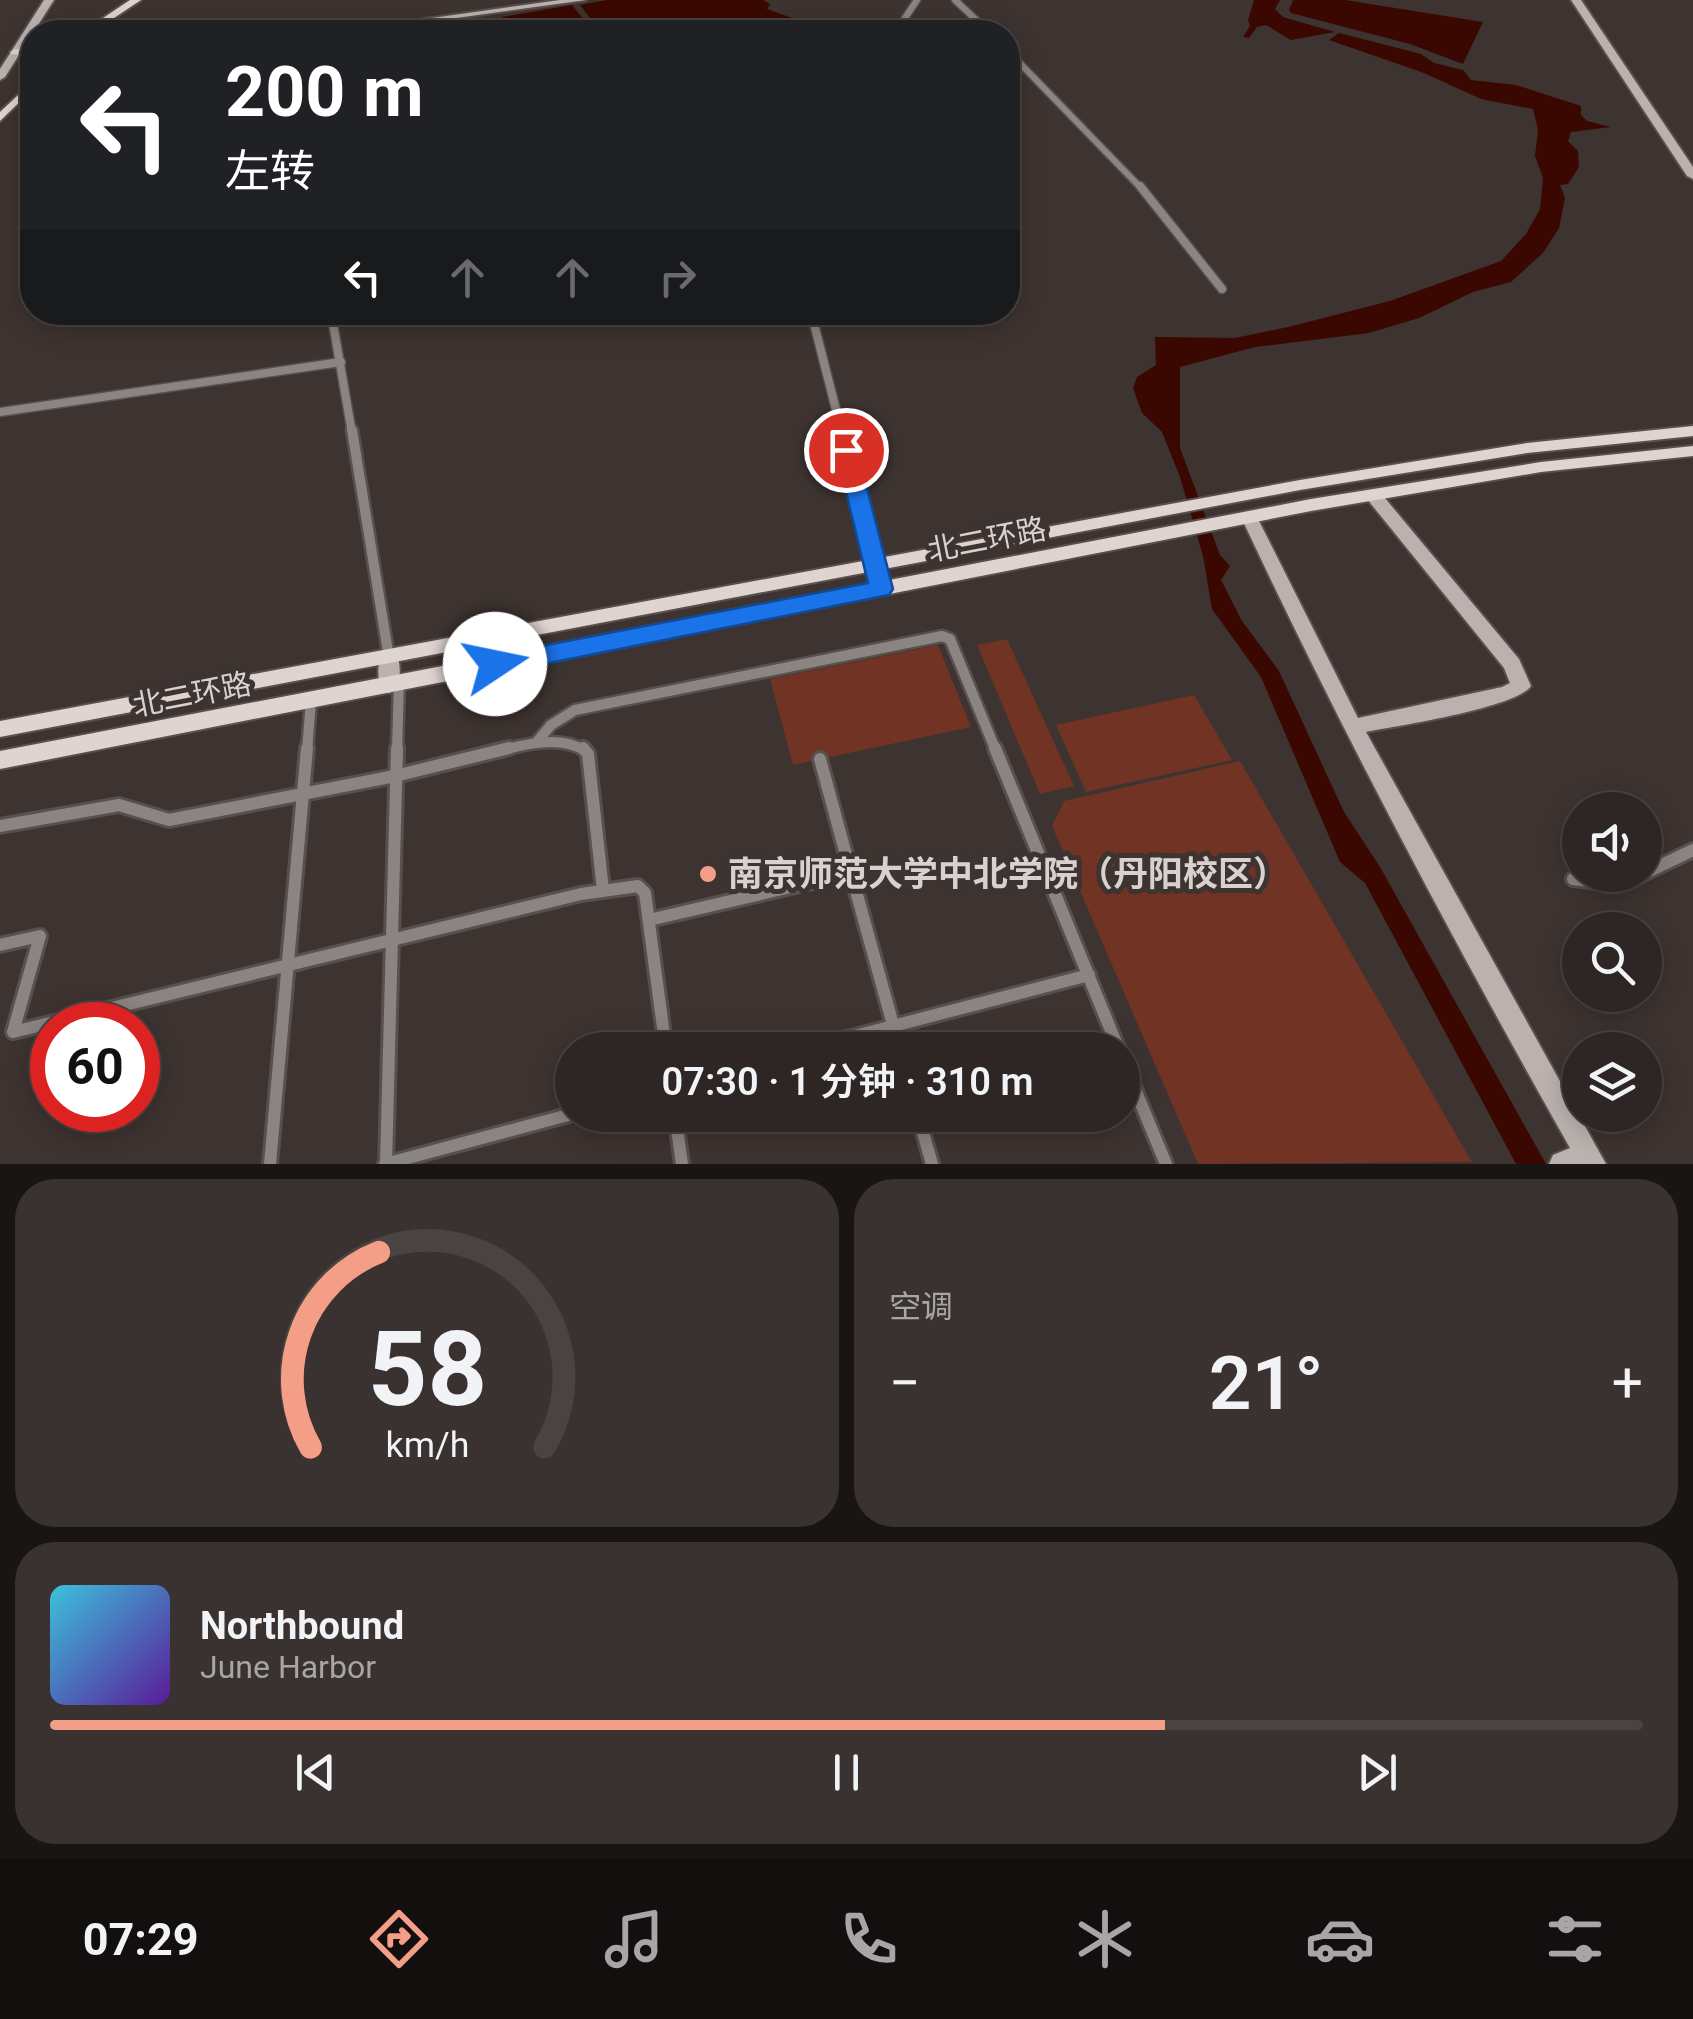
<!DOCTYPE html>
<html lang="zh">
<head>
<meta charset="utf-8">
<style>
  body { margin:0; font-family:Roboto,"Noto Sans SC",sans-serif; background:#3a3231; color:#f1f3f6; height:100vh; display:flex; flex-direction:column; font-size:38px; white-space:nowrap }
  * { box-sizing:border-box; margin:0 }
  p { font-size:32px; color:#a7a5a6 }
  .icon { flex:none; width:55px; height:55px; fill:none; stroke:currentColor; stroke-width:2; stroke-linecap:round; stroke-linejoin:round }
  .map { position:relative; height:1164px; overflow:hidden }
  .side { display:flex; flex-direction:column; gap:15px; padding:15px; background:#191514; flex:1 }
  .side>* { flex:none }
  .banner { position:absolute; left:20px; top:20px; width:1000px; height:305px; border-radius:40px; box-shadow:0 5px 25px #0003,0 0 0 2px #494341; background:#202124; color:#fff; overflow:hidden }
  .controls { position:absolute; left:1562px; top:792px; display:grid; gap:20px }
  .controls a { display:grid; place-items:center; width:100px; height:100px; border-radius:50%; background:#2e2624; box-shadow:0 5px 25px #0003,0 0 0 2px #494341; font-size:50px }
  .speed { position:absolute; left:30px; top:1002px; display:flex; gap:20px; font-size:50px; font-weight:700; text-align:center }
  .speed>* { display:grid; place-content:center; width:130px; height:130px; border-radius:50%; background:#2e2624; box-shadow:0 5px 25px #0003,0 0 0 2px #494341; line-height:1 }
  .speed .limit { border:15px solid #d22; background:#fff; color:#111 }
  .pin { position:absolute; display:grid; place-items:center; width:85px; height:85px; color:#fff; margin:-42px; border:5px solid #fff; border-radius:50%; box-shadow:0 2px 10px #0007 }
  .me { position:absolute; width:110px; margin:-55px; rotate:79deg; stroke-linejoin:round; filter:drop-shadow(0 0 8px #0008) }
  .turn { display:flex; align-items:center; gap:35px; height:210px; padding:0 40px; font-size:45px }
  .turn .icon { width:130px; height:130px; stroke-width:2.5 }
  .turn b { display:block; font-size:70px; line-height:85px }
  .lanes { display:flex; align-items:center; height:95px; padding:0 40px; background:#0003; justify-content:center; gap:50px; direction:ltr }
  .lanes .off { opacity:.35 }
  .big { font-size:75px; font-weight:600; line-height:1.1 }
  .side .widget { flex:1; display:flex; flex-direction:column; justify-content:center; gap:15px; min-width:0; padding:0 35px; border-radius:40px; background:#3a3231 }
  .side .dial { align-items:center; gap:0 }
  .dial svg { height:260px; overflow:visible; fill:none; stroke:#494341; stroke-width:7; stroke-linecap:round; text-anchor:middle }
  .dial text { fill:#f1f3f6; stroke:none }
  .song { display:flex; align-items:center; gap:30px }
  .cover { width:120px; height:120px; border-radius:15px; background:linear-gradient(135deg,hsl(190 70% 55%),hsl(270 70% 35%)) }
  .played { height:10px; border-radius:5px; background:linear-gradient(90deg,#f49e88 70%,#494341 70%) }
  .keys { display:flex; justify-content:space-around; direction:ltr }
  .heat { display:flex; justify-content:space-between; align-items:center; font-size:55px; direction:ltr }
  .side .tiles { flex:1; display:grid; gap:15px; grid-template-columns:1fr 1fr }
  .widget:last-child { grid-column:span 2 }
  .trip { position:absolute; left:555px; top:1032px; width:585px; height:100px; border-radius:50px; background:#2e2624; box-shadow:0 5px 25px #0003,0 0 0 2px #494341; font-weight:600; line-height:100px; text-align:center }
  .menu { display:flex; height:160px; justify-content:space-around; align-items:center; background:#120f0e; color:#a7a5a6 }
  .menu .icon { width:70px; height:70px }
  .menu .selected { color:#f49e88 }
  .menu b { font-size:45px; color:#f1f3f6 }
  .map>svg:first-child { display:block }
  .green { fill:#703324 }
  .water { fill:#3a0800 }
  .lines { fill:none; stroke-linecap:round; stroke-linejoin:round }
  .street-far3-casing { stroke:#594f4d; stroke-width:9 }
  .street-far2-casing { stroke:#594f4d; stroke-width:11 }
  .street-far1-casing { stroke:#594f4d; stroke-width:15 }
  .street-casing { stroke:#594f4d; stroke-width:18 }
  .secondary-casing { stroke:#594f4d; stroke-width:4 }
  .primary-casing { stroke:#594f4d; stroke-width:4 }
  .street-far3 { stroke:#8a8583; stroke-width:6 }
  .street-far2 { stroke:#8a8583; stroke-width:8 }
  .street-far1 { stroke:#8a8583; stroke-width:10 }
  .street { stroke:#8a8583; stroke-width:12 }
  .secondary { fill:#bbb2af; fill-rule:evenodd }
  .primary { fill:#e0d4d1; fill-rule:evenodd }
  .route { fill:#1a73e8; stroke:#114b97; stroke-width:2.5 }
  .poi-dot { fill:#f49e88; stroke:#3d3330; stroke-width:4 }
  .labels { text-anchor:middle; stroke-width:10; stroke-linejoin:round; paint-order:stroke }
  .street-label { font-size:30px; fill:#d8d1cf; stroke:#3d3330 }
  .near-poi-label { font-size:35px; font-weight:bold; fill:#d8d1cf; stroke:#3d3330; text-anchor:start }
</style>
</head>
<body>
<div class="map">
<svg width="1693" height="1164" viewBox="0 0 1693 1164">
  <rect width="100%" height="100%" fill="#3d3330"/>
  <!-- green -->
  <g class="green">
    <polygon points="1007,639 1074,786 1040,794 977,645"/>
    <polygon points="938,645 971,727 793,765 770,679"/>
    <polygon points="1194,695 1232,760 1086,792 1056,725"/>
    <polygon points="1240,761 1472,1162 1198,1164 1052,826 1064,801"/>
  </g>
  <!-- water -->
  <g class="water">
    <polygon points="607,0 763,0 770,4 767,9 795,19 804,30 588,32 599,30 580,5"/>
    <polygon points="1254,0 1280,0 1275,9 1283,17 1335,32 1291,40 1266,25 1257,27 1249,38 1243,37 1250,26 1248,20"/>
    <polygon points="1293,0 1345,0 1483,22 1463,64 1410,44 1291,13 1289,10"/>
    <polygon points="572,5 588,25 586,30 508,32 502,17"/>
    <polygon points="1339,33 1421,54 1434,63 1463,70 1471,80 1516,85 1581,106 1581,115 1587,121 1611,127 1571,132 1568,141 1578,151 1579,167 1568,184 1560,185 1565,198 1559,228 1543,253 1511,282 1473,292 1419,318 1369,333 1255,347 1180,367 1180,448 1220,555 1230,566 1221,580 1242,621 1279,671 1344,812 1380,867 1546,1164 1516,1164 1365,883 1340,862 1261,677 1212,609 1203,556 1180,477 1162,432 1142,413 1133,388 1137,377 1156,365 1155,337 1235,338 1288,327 1390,301 1501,261 1526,234 1540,209 1543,178 1535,156 1538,130 1533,109 1481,99 1424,73 1329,40"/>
  </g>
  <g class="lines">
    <!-- street-far3 casing -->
    <g class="street-far3-casing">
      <g id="street-far3">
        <polyline points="955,0 989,32"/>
        <polyline points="429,21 431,32"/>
        <polyline points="899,27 917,0"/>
        <polyline points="1008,51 1142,189"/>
      </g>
    </g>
    <!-- street-far2 casing -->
    <g class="street-far2-casing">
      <g id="street-far2">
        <polyline points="1140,186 1222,289"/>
        <polyline points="331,312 352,433"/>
        <polyline points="811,312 842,433"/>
        <polyline points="0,412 341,362"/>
      </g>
    </g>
    <!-- street-far1 casing -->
    <g class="street-far1-casing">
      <g id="street-far1">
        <polyline points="352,430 389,658"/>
        <polyline points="841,430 876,566"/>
        <polyline points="536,743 551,725 575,710 942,636 950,639 996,751"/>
        <polyline points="307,751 311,700"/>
        <polyline points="397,751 399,683"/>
        <path d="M499,751C526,744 561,735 585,751"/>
      </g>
    </g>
    <!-- street casing -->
    <g class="street-casing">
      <g id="street">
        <polyline points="583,748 588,754 603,890"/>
        <polyline points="995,748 1119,1050"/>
        <polyline points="0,826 119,805 169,820 395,776 509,748"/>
        <polyline points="851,873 900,1050"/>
        <polyline points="1645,873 1693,850"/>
        <polyline points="1573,879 1617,884 1641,875"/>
        <polyline points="649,920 851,873 820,759"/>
        <polyline points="0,945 40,936 13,1032 581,894 638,886 645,893 666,1050"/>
        <polyline points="801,1050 1089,975"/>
        <polyline points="1122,1058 1166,1164"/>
        <polyline points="675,1115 682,1164"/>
        <polyline points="918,1115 932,1164"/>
        <polyline points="270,1164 307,748"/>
        <polyline points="385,1164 572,1114"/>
        <polyline points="386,1164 397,748"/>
      </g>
    </g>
    <!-- secondary casing -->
    <g class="secondary-casing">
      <g id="secondary">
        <polygon points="44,0 54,0 5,77 0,80 0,69"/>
        <polygon points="560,0 586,0 356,32 333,32"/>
        <polygon points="1571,0 1581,0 1693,167 1693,179 1687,176"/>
        <path d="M1373,489L1379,491L1519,659L1531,686C1516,708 1397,726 1366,732L1606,1164H1549L1553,1155L1570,1148C1453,941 1342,732 1241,517L1249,511L1257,517L1358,718L1502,687L1510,683L1504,668L1367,499L1365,495Z"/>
        <polygon points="876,560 885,566 890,589 881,596 872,589 867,566"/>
        <path d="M389,651L396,653C401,662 401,681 396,690L389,693L382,690C377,681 377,662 382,653Z"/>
      </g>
    </g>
    <!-- primary casing -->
    <g class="primary-casing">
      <g id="primary">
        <polygon points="130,0 141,0 93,32 82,32"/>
        <polygon points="15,49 32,50 32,56 12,54 10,52"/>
        <polygon points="32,82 32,90 0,121 0,112"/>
        <polygon points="1693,426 1693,436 1527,453 1300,490 0,737 0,721 1300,480 1527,443"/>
        <polygon points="1693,446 1693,456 1541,472 1311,511 0,769 0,751 1311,499 1541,462"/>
      </g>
    </g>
    <!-- street-far3 -->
    <use href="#street-far3" class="street-far3"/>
    <!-- street-far2 -->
    <use href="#street-far2" class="street-far2"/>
    <!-- street-far1 -->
    <use href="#street-far1" class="street-far1"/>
    <!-- street -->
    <use href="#street" class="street"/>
    <!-- secondary -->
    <use href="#secondary" class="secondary"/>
    <!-- primary -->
    <use href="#primary" class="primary"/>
  </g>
  <!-- route -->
  <polygon class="route" points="846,444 857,450 893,589 889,595 495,674 486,671 483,664 486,657 495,655 868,583 836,450"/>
  <!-- markers -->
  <circle class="poi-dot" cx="708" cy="874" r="10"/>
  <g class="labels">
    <!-- street labels -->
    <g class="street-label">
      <text transform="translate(987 540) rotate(-11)" y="10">北二环路</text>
      <text transform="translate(192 695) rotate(-11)" y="10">北二环路</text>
    </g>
    <!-- near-poi labels -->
    <g class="near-poi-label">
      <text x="728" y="886">南京师范大学中北学院（丹阳校区）</text>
    </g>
  </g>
</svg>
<div class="controls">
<a><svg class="icon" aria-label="sound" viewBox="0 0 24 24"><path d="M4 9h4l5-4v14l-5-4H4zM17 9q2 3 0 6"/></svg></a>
<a><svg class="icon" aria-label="search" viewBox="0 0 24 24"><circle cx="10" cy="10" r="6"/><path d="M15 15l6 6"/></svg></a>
<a><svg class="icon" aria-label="layers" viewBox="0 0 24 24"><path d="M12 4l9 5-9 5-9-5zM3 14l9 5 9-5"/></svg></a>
</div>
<div class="speed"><div class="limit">60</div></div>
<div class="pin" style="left:846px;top:450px;background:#d93025"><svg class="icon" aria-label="arrive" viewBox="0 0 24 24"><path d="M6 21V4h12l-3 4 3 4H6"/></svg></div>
<svg class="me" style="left:495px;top:664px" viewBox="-20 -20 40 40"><circle r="19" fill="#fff"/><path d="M0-13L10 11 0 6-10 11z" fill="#1a73e8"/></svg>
<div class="trip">07:30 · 1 分钟 · 310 m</div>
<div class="banner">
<div class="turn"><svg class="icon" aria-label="left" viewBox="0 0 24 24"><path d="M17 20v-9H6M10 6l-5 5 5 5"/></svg><div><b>200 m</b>左转</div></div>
<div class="lanes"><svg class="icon" aria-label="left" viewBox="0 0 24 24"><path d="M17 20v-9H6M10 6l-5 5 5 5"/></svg><svg class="icon off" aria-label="ahead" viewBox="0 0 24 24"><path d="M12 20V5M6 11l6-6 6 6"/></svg><svg class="icon off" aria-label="ahead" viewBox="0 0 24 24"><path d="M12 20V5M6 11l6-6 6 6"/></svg><svg class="icon off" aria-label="right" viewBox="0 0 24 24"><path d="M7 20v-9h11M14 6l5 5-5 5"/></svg></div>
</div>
</div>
<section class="side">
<div class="tiles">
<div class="widget dial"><svg viewBox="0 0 100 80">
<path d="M14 69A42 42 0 1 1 86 69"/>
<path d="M14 69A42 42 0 0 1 35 9" stroke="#f49e88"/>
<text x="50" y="56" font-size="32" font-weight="700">58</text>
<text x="50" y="72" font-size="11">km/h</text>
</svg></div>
<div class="widget"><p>空调</p>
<div class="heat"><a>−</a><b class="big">21°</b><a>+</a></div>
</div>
<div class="widget">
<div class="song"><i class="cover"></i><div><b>Northbound</b><p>June Harbor</p></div></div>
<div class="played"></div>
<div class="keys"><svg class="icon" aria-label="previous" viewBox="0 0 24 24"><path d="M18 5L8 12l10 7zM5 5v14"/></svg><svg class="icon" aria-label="pause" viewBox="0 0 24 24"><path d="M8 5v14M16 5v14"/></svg><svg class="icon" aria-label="next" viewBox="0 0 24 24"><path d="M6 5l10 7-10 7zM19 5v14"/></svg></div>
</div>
</div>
</section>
<nav class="menu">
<b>07:29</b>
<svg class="icon selected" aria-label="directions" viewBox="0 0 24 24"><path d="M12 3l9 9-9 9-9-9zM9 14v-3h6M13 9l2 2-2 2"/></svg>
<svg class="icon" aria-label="music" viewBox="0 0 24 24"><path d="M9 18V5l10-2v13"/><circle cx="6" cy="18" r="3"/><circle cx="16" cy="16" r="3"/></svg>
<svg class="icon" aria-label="phone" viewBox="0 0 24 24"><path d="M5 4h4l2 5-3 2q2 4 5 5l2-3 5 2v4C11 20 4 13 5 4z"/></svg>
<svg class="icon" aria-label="climate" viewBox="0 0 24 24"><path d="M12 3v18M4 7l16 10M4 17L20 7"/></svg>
<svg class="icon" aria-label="car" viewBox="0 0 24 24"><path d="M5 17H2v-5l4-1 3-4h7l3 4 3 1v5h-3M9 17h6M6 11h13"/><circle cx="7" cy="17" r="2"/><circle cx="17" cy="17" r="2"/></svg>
<svg class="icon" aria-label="filters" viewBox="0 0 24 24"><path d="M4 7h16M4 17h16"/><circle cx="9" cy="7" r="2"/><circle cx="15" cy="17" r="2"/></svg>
</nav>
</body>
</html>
